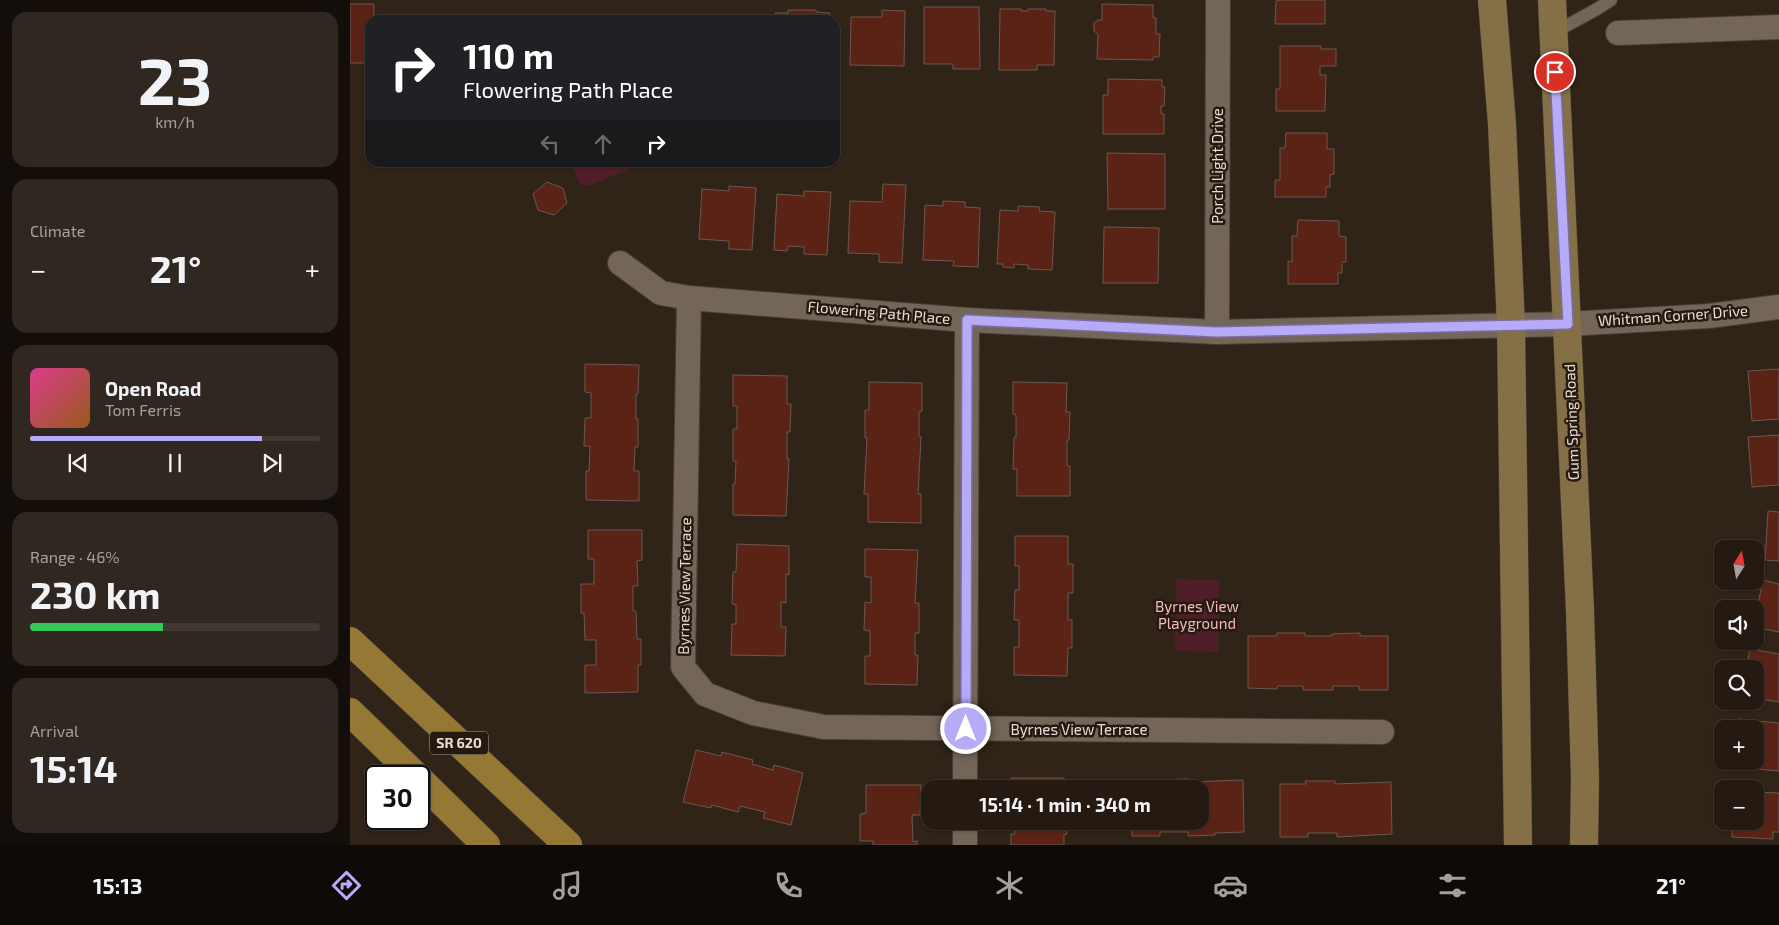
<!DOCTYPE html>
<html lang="en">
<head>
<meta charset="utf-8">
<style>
  body { margin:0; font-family:"Exo 2",sans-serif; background:#302720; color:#f1f3f6; height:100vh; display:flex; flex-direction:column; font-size:19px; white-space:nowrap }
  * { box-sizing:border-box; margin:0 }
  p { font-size:16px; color:#a3a19f }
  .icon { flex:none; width:28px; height:28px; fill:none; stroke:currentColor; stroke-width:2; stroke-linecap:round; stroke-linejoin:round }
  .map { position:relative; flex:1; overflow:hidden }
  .drawer { display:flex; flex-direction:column; gap:12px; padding:12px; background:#140e0a; width:350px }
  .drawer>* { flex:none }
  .hud { position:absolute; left:15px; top:15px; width:475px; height:152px; border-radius:15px; box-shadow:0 1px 4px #0004,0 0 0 1px #413832; background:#202124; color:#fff; overflow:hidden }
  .needle { width:32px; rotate:11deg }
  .controls { position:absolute; left:1364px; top:540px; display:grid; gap:10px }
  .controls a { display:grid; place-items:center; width:50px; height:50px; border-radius:10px; background:#241a12; box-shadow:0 1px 4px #0004,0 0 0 1px #413832; font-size:25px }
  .speed { position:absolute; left:15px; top:765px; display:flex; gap:10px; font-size:25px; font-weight:700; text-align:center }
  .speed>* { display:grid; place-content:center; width:65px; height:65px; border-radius:50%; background:#241a12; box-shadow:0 1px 4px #0004,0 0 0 1px #413832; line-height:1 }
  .speed .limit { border:2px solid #111; border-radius:8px; background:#fff; color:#111 }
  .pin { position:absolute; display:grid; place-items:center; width:42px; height:42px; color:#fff; margin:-21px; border:2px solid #fff; border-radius:50%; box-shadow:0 1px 5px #0007 }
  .me { position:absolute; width:55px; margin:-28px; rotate:0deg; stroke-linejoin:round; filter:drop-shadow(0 0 4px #0008) }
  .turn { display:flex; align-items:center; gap:18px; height:105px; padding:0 15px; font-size:22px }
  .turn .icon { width:65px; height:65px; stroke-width:2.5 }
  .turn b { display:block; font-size:35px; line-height:42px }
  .lanes { display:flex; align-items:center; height:48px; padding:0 15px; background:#0003; justify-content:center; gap:25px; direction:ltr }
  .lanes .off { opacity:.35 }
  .big { font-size:38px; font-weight:700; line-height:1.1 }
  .drawer .tile { flex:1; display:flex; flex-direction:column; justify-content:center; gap:8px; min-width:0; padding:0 18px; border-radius:15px; background:#302720 }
  .drawer .dial { align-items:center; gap:0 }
  .dial b { font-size:65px; line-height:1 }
  .song { display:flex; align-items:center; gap:15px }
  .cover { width:60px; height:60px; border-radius:8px; background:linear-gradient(135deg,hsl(330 70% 55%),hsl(30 70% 35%)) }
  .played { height:5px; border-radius:2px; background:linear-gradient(90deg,#b7abf7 80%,#413832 80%) }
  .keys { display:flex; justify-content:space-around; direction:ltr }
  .heat { display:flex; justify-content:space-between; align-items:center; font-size:28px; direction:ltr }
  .charge { height:8px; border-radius:4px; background:linear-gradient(90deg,#34c759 46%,#413832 0) }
  .trip { position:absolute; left:571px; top:780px; width:288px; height:50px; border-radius:15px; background:#241a12; box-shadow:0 1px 4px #0004,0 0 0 1px #413832; font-weight:700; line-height:50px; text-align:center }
  .dock { display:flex; height:80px; justify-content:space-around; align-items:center; background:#0e0a07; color:#a3a19f }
  .dock .icon { width:35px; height:35px }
  .dock .on { color:#b7abf7 }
  .dock b { font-size:22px; color:#f1f3f6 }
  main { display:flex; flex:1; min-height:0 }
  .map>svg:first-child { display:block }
  .green { fill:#4f1e29 }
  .building { fill:#5b2316; stroke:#6c5853 }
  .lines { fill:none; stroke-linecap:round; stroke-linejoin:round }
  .service-casing { stroke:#493e36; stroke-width:14 }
  .minor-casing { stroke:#493e36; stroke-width:26 }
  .secondary-casing { stroke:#493e36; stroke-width:29 }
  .primary-casing { stroke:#493e36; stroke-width:29 }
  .service { stroke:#746559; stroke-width:12 }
  .minor { stroke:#746559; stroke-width:24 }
  .secondary { stroke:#846f46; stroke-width:28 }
  .primary { stroke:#957833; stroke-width:28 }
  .route-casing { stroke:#776fa1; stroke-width:12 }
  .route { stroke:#b7abf7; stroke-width:9 }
  .labels { text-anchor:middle; stroke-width:5; stroke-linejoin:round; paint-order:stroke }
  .shield { fill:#26190f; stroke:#aca29a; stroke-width:1 }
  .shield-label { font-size:14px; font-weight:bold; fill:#e5ddd6 }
  .street-label { font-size:15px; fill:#e5ddd6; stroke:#26190f }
  .park-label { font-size:15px; fill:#f5bac3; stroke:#26190f }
</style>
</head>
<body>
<main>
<section class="drawer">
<div class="tile dial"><b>23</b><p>km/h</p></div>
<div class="tile"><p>Climate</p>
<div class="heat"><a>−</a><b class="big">21°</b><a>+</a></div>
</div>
<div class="tile">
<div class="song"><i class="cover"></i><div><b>Open Road</b><p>Tom Ferris</p></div></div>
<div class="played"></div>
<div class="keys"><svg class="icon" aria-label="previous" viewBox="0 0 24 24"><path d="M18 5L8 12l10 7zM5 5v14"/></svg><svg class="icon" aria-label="pause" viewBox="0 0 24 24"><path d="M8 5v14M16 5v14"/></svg><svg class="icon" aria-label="next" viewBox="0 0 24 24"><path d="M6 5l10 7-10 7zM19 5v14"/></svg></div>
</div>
<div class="tile"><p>Range · 46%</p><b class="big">230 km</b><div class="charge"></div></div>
<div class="tile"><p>Arrival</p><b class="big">15:14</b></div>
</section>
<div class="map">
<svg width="1429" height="845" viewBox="0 0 1429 845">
  <rect width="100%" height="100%" fill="#302318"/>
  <!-- green -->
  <g class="green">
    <polygon points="221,163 221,162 282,163 278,170 238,186 230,185"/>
    <polygon points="826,579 869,580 868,652 825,651"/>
  </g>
  <!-- building -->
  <g class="building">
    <polygon points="930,0 975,0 975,24 925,24 926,1"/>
    <polygon points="0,4 24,4 24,20 20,20 20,63 0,63"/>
    <polygon points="752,4 803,5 803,18 806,18 806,34 810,34 809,57 803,57 803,60 747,59 748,34 744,31 744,23 748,20 752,20"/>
    <polygon points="574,7 629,7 630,69 603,69 603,64 574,64"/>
    <polygon points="650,9 671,9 671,11 678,11 678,9 696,9 696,11 705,11 704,65 687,65 687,70 649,70"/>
    <polygon points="438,10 466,10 466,12 480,13 480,20 425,20 425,13 438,13"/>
    <polygon points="532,10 555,11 554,66 500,65 501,17 532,17"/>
    <rect x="351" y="15" width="55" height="5"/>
    <polygon points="930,46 971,46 971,49 986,49 986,66 970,66 970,75 976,75 975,111 926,111 926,89 930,89"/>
    <polygon points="758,79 812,80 812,87 815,87 814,106 811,106 811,114 814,114 814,134 753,134 753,95 758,95"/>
    <polygon points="936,133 977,133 977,149 984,149 984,174 980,175 980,187 976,187 976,197 925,197 925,180 930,180 930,148 935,148"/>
    <polygon points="757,153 815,154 815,209 758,209"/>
    <polygon points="197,182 213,188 217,203 204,215 188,210 183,194"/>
    <polygon points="533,184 556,185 552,263 529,262 529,254 498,253 500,201 532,202"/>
    <polygon points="379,186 406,188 402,250 379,249 379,241 349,239 352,189 379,191"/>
    <polygon points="454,191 481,192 477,255 454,254 454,247 438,246 437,251 424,250 427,194 454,196"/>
    <polygon points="593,201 615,202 615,207 630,208 628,267 603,266 604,261 573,260 575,205 593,206"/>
    <polygon points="668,206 690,207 689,211 705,212 702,270 678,269 678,265 664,264 664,268 653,267 653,264 647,264 650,210 668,211"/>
    <polygon points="948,220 989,221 989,236 996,237 996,262 992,262 992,273 988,273 988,284 938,284 938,261 942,262 942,236 947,236"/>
    <polygon points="754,227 809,228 808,283 753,283"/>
    <polygon points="235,364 289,365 288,394 286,394 286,419 288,419 288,447 285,447 284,471 289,471 289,501 236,500 236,471 239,471 240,446 234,446 235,418 241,418 241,393 235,392"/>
    <polygon points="1429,369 1429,419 1402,421 1398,371"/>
    <polygon points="383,375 437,376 437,404 441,404 440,432 437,432 437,459 439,459 436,516 383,515 383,484 385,484 386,461 383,461 383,429 387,429 387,406 383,406"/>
    <polygon points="519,382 572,383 572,411 569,412 569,436 571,437 568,494 571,494 571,523 518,522 518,494 514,494 517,438 515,438 515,410 519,410"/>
    <polygon points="663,382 717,383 716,412 720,412 719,440 717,440 717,466 720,466 720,496 667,496 667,469 663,469 664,438 666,437 666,415 663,414"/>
    <polygon points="1429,435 1429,485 1402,487 1398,437"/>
    <polygon points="1418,511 1429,512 1429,561 1415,560"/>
    <polygon points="238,530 292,530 292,560 287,561 288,586 283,586 283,611 286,611 287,639 291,639 291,665 288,665 288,692 235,693 235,665 246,665 246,640 235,640 234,613 231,613 231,584 244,584 244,559 238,559"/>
    <polygon points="665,536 718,536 718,564 723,564 723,593 718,593 718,620 722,620 722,648 718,648 717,676 664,675 664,647 669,647 669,620 664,620 665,590 669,590 669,566 665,566"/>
    <polygon points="387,544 439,546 439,575 436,574 436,603 431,602 431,627 436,627 435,656 381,655 382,624 386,624 386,605 382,604 383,572 386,572"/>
    <polygon points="515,549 568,550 565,603 569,603 569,633 565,633 565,655 568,655 567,685 515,684 515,656 520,656 520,631 514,630 515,602 521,603 521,577 515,577"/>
    <polygon points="1413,580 1429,584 1429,632 1405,627 1405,619"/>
    <polygon points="927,633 955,633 955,636 982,636 982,634 1010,633 1010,636 1038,636 1038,690 1009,690 1009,686 983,686 983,690 953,690 953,686 928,686 927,689 898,688 898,636 927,636"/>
    <polygon points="1400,649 1429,654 1429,702 1405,698 1405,669 1396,669"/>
    <polygon points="1388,719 1429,723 1429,771 1384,767 1384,761 1405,761 1405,729 1387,729"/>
    <polygon points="346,750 371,756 372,752 403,760 402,764 423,770 424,765 453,773 441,825 413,818 415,812 390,806 388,812 362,805 361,808 333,802"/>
    <rect x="661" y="778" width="53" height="11"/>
    <polygon points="838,779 837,782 893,780 894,832 865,833 865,835 838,836 838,832 810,832 810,836 782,836 782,821 850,821 850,789 782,789 782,783 809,783 809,780"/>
    <polygon points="955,781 985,781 985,784 1041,782 1042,834 987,837 987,833 958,833 958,837 930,837 930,784 956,784"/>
    <polygon points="516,785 571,785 570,815 562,815 563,842 567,841 567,845 523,845 523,841 510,841 510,814 516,813"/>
    <polygon points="1405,792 1429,793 1429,832 1423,832 1423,839 1382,837 1382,821 1405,821"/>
    <polygon points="665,821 717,821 717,834 714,835 714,845 661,845 661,834 665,834"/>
  </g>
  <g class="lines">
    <!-- service casing -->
    <g class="service-casing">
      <polyline id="service" points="1203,33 1247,9 1261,0"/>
    </g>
    <!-- minor casing -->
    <g class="minor-casing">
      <g id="minor">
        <polyline points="1268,33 1429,27"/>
        <polyline points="270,263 311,293 339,298 617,320 867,332 1218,324 1359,316 1429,307"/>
        <polyline points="339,298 333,667 355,694 403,713 474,727 1032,732"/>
        <polyline points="867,332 868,0"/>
        <polyline points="615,789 617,320"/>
        <polyline points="615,845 615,821"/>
      </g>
    </g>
    <!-- secondary casing -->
    <g class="secondary-casing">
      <g id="secondary">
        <polyline points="1142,0 1152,124 1161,326 1168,845"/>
        <polyline points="1202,0 1230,611 1235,778 1234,845"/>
      </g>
    </g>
    <!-- primary casing -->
    <g class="primary-casing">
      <g id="primary">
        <polyline points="0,641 218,845"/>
        <polyline points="0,712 66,776"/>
        <polyline points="69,779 136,845"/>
      </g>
    </g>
    <!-- service -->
    <use href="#service" class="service"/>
    <!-- minor -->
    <use href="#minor" class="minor"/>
    <!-- secondary -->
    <use href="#secondary" class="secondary"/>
    <!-- primary -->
    <use href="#primary" class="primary"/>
  </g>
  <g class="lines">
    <!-- route casing -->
    <g class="route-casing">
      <polyline id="route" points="616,729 617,320 867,332 1218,324 1205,72"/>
    </g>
    <!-- route -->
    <use href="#route" class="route"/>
  </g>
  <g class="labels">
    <!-- shield labels -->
    <rect class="shield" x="80" y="731.5" width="58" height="23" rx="4"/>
    <g class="shield-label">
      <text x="109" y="748">SR 620</text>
    </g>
    <!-- street labels -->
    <g class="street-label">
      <text transform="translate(868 166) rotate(-90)" y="5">Porch Light Drive</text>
      <text transform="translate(529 313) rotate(5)" y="5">Flowering Path Place</text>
      <text transform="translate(1323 316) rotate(-4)" y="5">Whitman Corner Drive</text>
      <text transform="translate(1222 422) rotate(-92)" y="5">Gum Spring Road</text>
      <text transform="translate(335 586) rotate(-89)" y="5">Byrnes View Terrace</text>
      <text x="729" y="735">Byrnes View Terrace</text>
    </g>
    <!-- park labels -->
    <g class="park-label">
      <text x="847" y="612">Byrnes View<tspan x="847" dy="17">Playground</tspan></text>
    </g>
  </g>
</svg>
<div class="controls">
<a><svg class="needle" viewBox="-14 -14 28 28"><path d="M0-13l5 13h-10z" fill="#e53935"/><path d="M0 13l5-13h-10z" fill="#a3a19f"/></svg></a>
<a><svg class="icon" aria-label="sound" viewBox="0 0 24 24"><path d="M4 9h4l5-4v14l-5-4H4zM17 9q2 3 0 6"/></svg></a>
<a><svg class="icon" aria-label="search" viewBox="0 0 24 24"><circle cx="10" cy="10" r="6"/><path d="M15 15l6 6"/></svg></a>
<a>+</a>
<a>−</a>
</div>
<div class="speed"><div class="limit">30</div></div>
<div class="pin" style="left:1205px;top:72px;background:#d93025"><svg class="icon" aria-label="arrive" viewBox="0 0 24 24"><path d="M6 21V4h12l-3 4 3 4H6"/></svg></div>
<svg class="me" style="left:616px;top:729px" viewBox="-20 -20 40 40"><circle r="17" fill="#b7abf7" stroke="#fff" stroke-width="3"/><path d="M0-11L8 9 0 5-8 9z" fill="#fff"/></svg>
<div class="trip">15:14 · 1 min · 340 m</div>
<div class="hud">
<div class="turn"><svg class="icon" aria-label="right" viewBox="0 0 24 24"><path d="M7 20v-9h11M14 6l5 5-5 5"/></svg><div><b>110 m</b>Flowering Path Place</div></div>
<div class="lanes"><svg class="icon off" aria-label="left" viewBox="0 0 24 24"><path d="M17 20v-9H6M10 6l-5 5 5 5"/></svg><svg class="icon off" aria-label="ahead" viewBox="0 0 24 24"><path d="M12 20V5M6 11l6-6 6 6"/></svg><svg class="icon" aria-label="right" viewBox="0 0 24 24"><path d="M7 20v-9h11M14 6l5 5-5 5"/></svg></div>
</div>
</div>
</main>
<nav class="dock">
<b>15:13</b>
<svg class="icon on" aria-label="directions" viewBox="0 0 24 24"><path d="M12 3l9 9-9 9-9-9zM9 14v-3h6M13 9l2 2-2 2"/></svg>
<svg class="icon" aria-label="music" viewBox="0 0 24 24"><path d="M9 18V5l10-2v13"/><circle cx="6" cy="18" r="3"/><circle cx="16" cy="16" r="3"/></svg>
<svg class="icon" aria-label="phone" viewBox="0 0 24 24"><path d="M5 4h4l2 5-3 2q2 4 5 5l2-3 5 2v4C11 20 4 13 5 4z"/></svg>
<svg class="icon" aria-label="climate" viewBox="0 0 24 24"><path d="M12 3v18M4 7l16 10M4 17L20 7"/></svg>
<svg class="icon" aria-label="car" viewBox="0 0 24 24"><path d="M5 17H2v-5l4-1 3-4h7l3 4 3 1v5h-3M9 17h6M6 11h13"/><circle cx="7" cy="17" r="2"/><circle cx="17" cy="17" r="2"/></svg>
<svg class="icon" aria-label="filters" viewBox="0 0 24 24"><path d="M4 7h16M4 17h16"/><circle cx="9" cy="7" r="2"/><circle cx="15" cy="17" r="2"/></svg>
<b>21°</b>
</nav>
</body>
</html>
